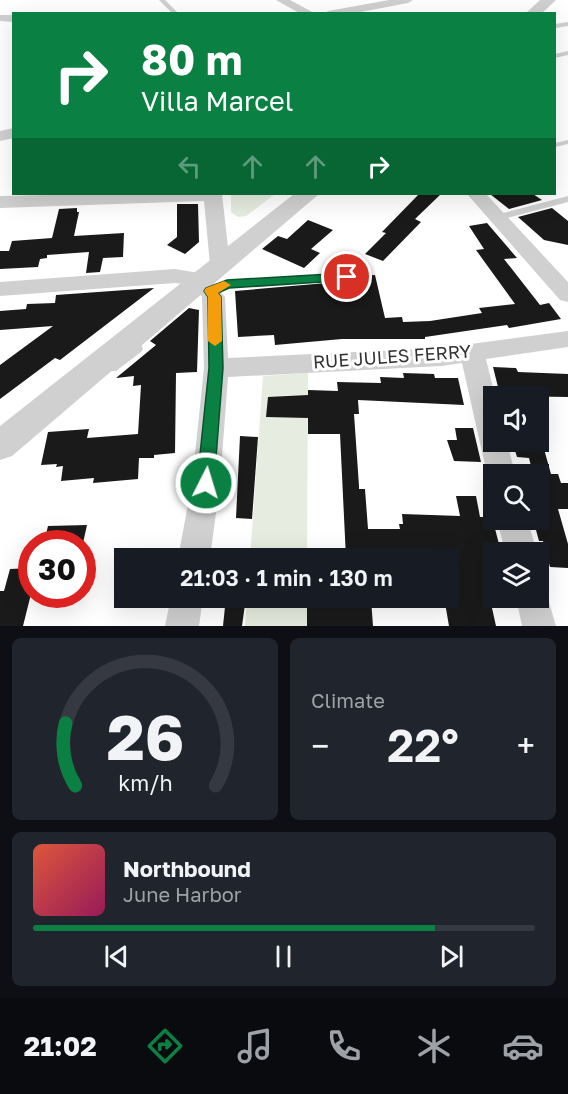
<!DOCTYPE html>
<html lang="en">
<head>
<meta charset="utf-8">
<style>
  body { margin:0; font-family:"Golos Text",sans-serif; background:#20242c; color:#f1f3f6; height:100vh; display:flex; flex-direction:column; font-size:22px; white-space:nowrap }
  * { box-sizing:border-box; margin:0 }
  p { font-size:20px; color:#9ea1a6 }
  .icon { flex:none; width:33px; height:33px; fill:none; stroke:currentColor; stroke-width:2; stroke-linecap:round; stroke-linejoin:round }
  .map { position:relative; height:626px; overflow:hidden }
  .panel { display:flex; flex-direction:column; gap:12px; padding:12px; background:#0d0f14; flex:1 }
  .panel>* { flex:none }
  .hud { position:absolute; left:12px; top:12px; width:544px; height:183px; border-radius:0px; box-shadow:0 6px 24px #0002; background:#0b8043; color:#fff; overflow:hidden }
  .tools { position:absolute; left:483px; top:386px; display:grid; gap:12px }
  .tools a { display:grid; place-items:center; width:66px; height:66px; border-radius:0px; background:#171b24; box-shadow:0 6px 24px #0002; font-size:30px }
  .speed { position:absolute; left:18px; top:530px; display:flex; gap:12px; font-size:30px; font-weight:700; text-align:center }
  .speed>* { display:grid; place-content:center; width:78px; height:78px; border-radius:50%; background:#171b24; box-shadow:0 6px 24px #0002; line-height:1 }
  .speed .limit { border:9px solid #d22; background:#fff; color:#111 }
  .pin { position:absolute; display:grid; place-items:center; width:51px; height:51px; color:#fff; margin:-26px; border:3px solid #fff; border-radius:50%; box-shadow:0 2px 6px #0007 }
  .me { position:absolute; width:66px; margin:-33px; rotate:5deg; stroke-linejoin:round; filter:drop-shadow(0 0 4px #0008) }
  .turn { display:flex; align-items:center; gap:21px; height:126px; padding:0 30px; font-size:27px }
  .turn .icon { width:78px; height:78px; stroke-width:2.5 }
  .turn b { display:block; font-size:42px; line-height:51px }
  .lanes { display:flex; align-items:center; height:57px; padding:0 30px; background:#0003; justify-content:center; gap:30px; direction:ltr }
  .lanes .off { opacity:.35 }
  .big { font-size:45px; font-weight:600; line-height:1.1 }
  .panel .card { flex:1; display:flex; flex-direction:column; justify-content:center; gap:9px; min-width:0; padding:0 21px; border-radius:9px; background:#20242c }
  .panel .dial { align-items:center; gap:0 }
  .dial svg { height:156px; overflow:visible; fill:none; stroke:#363941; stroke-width:7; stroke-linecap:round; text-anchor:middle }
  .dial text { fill:#f1f3f6; stroke:none }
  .song { display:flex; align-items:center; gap:18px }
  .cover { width:72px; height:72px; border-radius:9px; background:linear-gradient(135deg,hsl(10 70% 55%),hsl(330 70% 35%)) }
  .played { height:6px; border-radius:3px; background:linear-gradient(90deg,#0b8043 80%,#363941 80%) }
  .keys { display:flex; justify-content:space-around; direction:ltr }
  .heat { display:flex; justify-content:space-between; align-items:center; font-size:33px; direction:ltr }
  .panel .tiles { flex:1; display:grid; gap:12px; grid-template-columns:1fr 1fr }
  .card:last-child { grid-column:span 2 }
  .trip { position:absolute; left:114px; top:548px; width:345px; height:60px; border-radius:0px; background:#171b24; box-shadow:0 6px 24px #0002; font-weight:600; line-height:60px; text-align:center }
  .tab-bar { display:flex; height:96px; justify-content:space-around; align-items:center; background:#090b0e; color:#9ea1a6 }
  .tab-bar .icon { width:42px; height:42px }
  .tab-bar .current { color:#0b8043 }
  .tab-bar b { font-size:27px; color:#f1f3f6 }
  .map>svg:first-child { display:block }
  .green { fill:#e6ecdf }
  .building { fill:#1a1a1a }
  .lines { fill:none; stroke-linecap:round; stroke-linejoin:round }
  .service { fill:#d0d0d0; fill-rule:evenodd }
  .minor { fill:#d0d0d0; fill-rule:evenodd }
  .tertiary { fill:#d0d0d0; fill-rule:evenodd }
  .route { fill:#0b8043; stroke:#07532c; stroke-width:1.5 }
  .slow { fill:#f59e0b }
  .labels { text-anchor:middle; stroke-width:6; stroke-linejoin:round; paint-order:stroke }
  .street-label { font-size:18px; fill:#333; stroke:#fff }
</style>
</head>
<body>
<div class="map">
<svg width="568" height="626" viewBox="0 0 568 626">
  <rect width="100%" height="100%" fill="#fff"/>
  <!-- green -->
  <g class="green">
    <polygon points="231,194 275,194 246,216 238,217 231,212"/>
    <polygon points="308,373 307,558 250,558 263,376"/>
    <polygon points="247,597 307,597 307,626 245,626"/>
  </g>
  <!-- building -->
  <g class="building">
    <polygon points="419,194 441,194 415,219 421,222 383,261 365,254 386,233 382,232"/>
    <polygon points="490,194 533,194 542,200 509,209"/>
    <polygon points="177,204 198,204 199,242 185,254 167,245 177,237"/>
    <polygon points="77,208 77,212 79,212 74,236 124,233 123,257 103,258 100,272 86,273 89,252 47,255 47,258 40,259 38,267 0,269 0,251 9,251 12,241 52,238 59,209"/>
    <polygon points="552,208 568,221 568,245 544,240 518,217"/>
    <polygon points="308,220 333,230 311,249 320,253 304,268 262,249 278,236 287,239"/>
    <polygon points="487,223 517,258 504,259 540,305 549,303 561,319 509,328 507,325 425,337 425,339 342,339 275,345 274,335 238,337 235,291 350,281 358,279 357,276 375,275 385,318 402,317 403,322 430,321 482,313 479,308 515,304 476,250 484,249 469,226"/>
    <polygon points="154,288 60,360 55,358 0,399 0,365 53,326 0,330 0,311 26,309 27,304 55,303 56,295"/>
    <polygon points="189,308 199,310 197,372 176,373 175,453 154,455 154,458 139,458 138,479 93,483 94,478 61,481 63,466 56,467 57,464 41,465 48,432 89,429 87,438 138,434 141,385 133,386 134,376 116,378 156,345 150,341"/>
    <polygon points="493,367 516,368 518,372 568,374 568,397 508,396 506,387 498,387"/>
    <polygon points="403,373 434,374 435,378 458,378 464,405 358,400 359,414 354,414 359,486 359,489 365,489 368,529 400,529 399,524 403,524 402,514 460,516 456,496 476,496 480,517 492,517 501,552 492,552 494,590 488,590 496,626 449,626 444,597 448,597 448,558 346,558 340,434 308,434 308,418 266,417 268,397 308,395 308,390 338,391 337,382 381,383 380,377 404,378"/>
    <polygon points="455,428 473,428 481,462 454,461 447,440 457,440"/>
    <polygon points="240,436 258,437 252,519 236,518"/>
    <polygon points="512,441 542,442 551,474 558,474 561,483 568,483 568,509 558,509 568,544 568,568 550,567 543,541 539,541 533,519 538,519 538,474 533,474 529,458 517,457"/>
    <polygon points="87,525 83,543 44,543 48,526"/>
    <polygon points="32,568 32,590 23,626 0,626 0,591 4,591 10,569"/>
    <polygon points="226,597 246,597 242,626 223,626"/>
    <polygon points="307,597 371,599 373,626 307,626"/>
  </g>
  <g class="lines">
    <!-- service -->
    <g class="service">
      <polygon points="159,0 165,0 179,14 173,14"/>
      <polygon points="568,22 568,26 555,28 555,24"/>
      <polygon points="568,51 568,55 555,58 555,54"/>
      <polygon points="568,140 568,144 555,147 555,143"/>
      <polygon points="568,196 568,202 499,220 495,217 496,215"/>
      <polygon points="347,274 352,277 350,279 228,287 210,294 205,291 206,289 227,281"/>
      <polygon points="134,333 139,337 143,349 141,352 116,371 108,371 106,368 108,365 131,348 129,337"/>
    </g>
    <!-- minor -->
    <g class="minor">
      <polygon points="276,0 290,0 316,14 301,14"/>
      <polygon points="389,0 413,0 408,3 350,14 323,14 328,11"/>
      <polygon points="0,15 14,15 14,22 0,21"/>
      <polygon points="14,128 14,138 0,141 0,131"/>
      <polygon points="91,194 222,194 230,265 227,270 220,272 213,270 210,265 204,201 0,208 0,196"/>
      <polygon points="467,194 486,194 568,282 568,302 560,300"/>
      <polygon points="175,269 211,275 214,284 225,297 228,358 441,348 568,331 568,347 486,359 495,396 494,441 507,441 515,474 494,474 494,484 487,474 462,363 441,366 228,377 220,483 210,558 178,558 192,483 204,368 202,296 196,293 193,285 175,283 0,296 0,282"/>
      <polygon points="497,519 527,519 537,552 505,552"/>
      <polygon points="538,583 544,585 556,626 522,626 516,597 538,597"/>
      <polygon points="171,597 203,597 199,626 165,626"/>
    </g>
    <!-- tertiary -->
    <g class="tertiary">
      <polygon points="540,0 556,0 541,14 525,14"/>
      <polygon points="294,194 319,194 12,456 0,460 0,426"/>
    </g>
  </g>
  <!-- route -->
  <polygon class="route" points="347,273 352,274 354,277 352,280 229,288 218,293 221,297 223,368 214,483 212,488 206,490 199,488 197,483 209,368 208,297 204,291 206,288 227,280"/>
  <!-- slow -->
  <polygon class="slow" points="224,281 231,285 218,293 221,297 222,341 215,346 208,341 208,297 204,291 206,288"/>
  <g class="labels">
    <!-- street labels -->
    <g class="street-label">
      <text transform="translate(392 357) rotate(-4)" y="6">RUE JULES FERRY</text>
    </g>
  </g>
</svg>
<div class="tools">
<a><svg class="icon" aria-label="sound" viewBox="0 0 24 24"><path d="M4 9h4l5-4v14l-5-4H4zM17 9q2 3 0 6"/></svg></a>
<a><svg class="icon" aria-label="search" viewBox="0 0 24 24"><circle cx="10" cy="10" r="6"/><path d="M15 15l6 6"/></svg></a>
<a><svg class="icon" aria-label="layers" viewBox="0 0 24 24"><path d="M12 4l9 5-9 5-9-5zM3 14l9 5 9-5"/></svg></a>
</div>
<div class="speed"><div class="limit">30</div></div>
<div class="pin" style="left:347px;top:277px;background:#d93025"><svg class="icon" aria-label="arrive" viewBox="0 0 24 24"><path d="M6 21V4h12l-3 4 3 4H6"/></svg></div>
<svg class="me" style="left:206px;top:483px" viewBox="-20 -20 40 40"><circle r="17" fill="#0b8043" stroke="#fff" stroke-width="3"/><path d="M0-11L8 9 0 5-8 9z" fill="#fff"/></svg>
<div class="trip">21:03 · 1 min · 130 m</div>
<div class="hud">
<div class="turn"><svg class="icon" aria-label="right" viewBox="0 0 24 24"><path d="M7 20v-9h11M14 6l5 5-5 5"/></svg><div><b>80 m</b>Villa Marcel</div></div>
<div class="lanes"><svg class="icon off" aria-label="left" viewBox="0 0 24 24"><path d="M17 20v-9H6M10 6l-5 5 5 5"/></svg><svg class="icon off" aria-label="ahead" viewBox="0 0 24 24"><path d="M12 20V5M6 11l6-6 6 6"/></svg><svg class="icon off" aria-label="ahead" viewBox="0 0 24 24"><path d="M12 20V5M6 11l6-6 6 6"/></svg><svg class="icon" aria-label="right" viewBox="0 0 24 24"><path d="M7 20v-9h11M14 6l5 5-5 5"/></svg></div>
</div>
</div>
<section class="panel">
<div class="tiles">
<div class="card dial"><svg viewBox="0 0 100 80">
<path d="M14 69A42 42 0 1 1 86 69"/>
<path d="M14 69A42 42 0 0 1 9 37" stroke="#0b8043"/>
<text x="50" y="56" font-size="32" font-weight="700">26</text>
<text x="50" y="72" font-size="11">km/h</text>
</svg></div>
<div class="card"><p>Climate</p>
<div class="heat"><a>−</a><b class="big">22°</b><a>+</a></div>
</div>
<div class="card">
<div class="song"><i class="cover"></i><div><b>Northbound</b><p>June Harbor</p></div></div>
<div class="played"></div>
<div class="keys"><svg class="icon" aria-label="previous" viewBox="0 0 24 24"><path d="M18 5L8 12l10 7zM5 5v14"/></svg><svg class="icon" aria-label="pause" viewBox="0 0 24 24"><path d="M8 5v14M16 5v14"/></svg><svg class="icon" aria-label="next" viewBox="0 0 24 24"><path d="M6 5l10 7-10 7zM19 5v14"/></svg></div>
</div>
</div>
</section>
<nav class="tab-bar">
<b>21:02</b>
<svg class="icon current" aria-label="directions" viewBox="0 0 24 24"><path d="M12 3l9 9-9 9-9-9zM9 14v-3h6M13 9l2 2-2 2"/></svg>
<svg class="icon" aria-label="music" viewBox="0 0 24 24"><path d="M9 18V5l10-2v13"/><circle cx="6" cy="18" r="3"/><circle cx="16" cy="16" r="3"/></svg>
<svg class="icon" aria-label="phone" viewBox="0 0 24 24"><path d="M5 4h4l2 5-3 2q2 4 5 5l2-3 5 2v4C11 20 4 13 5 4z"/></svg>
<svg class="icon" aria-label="climate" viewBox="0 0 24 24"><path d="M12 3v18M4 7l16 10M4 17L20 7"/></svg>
<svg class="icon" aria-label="car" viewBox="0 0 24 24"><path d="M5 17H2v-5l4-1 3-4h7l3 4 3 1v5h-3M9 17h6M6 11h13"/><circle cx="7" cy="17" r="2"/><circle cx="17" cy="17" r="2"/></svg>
</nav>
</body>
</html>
